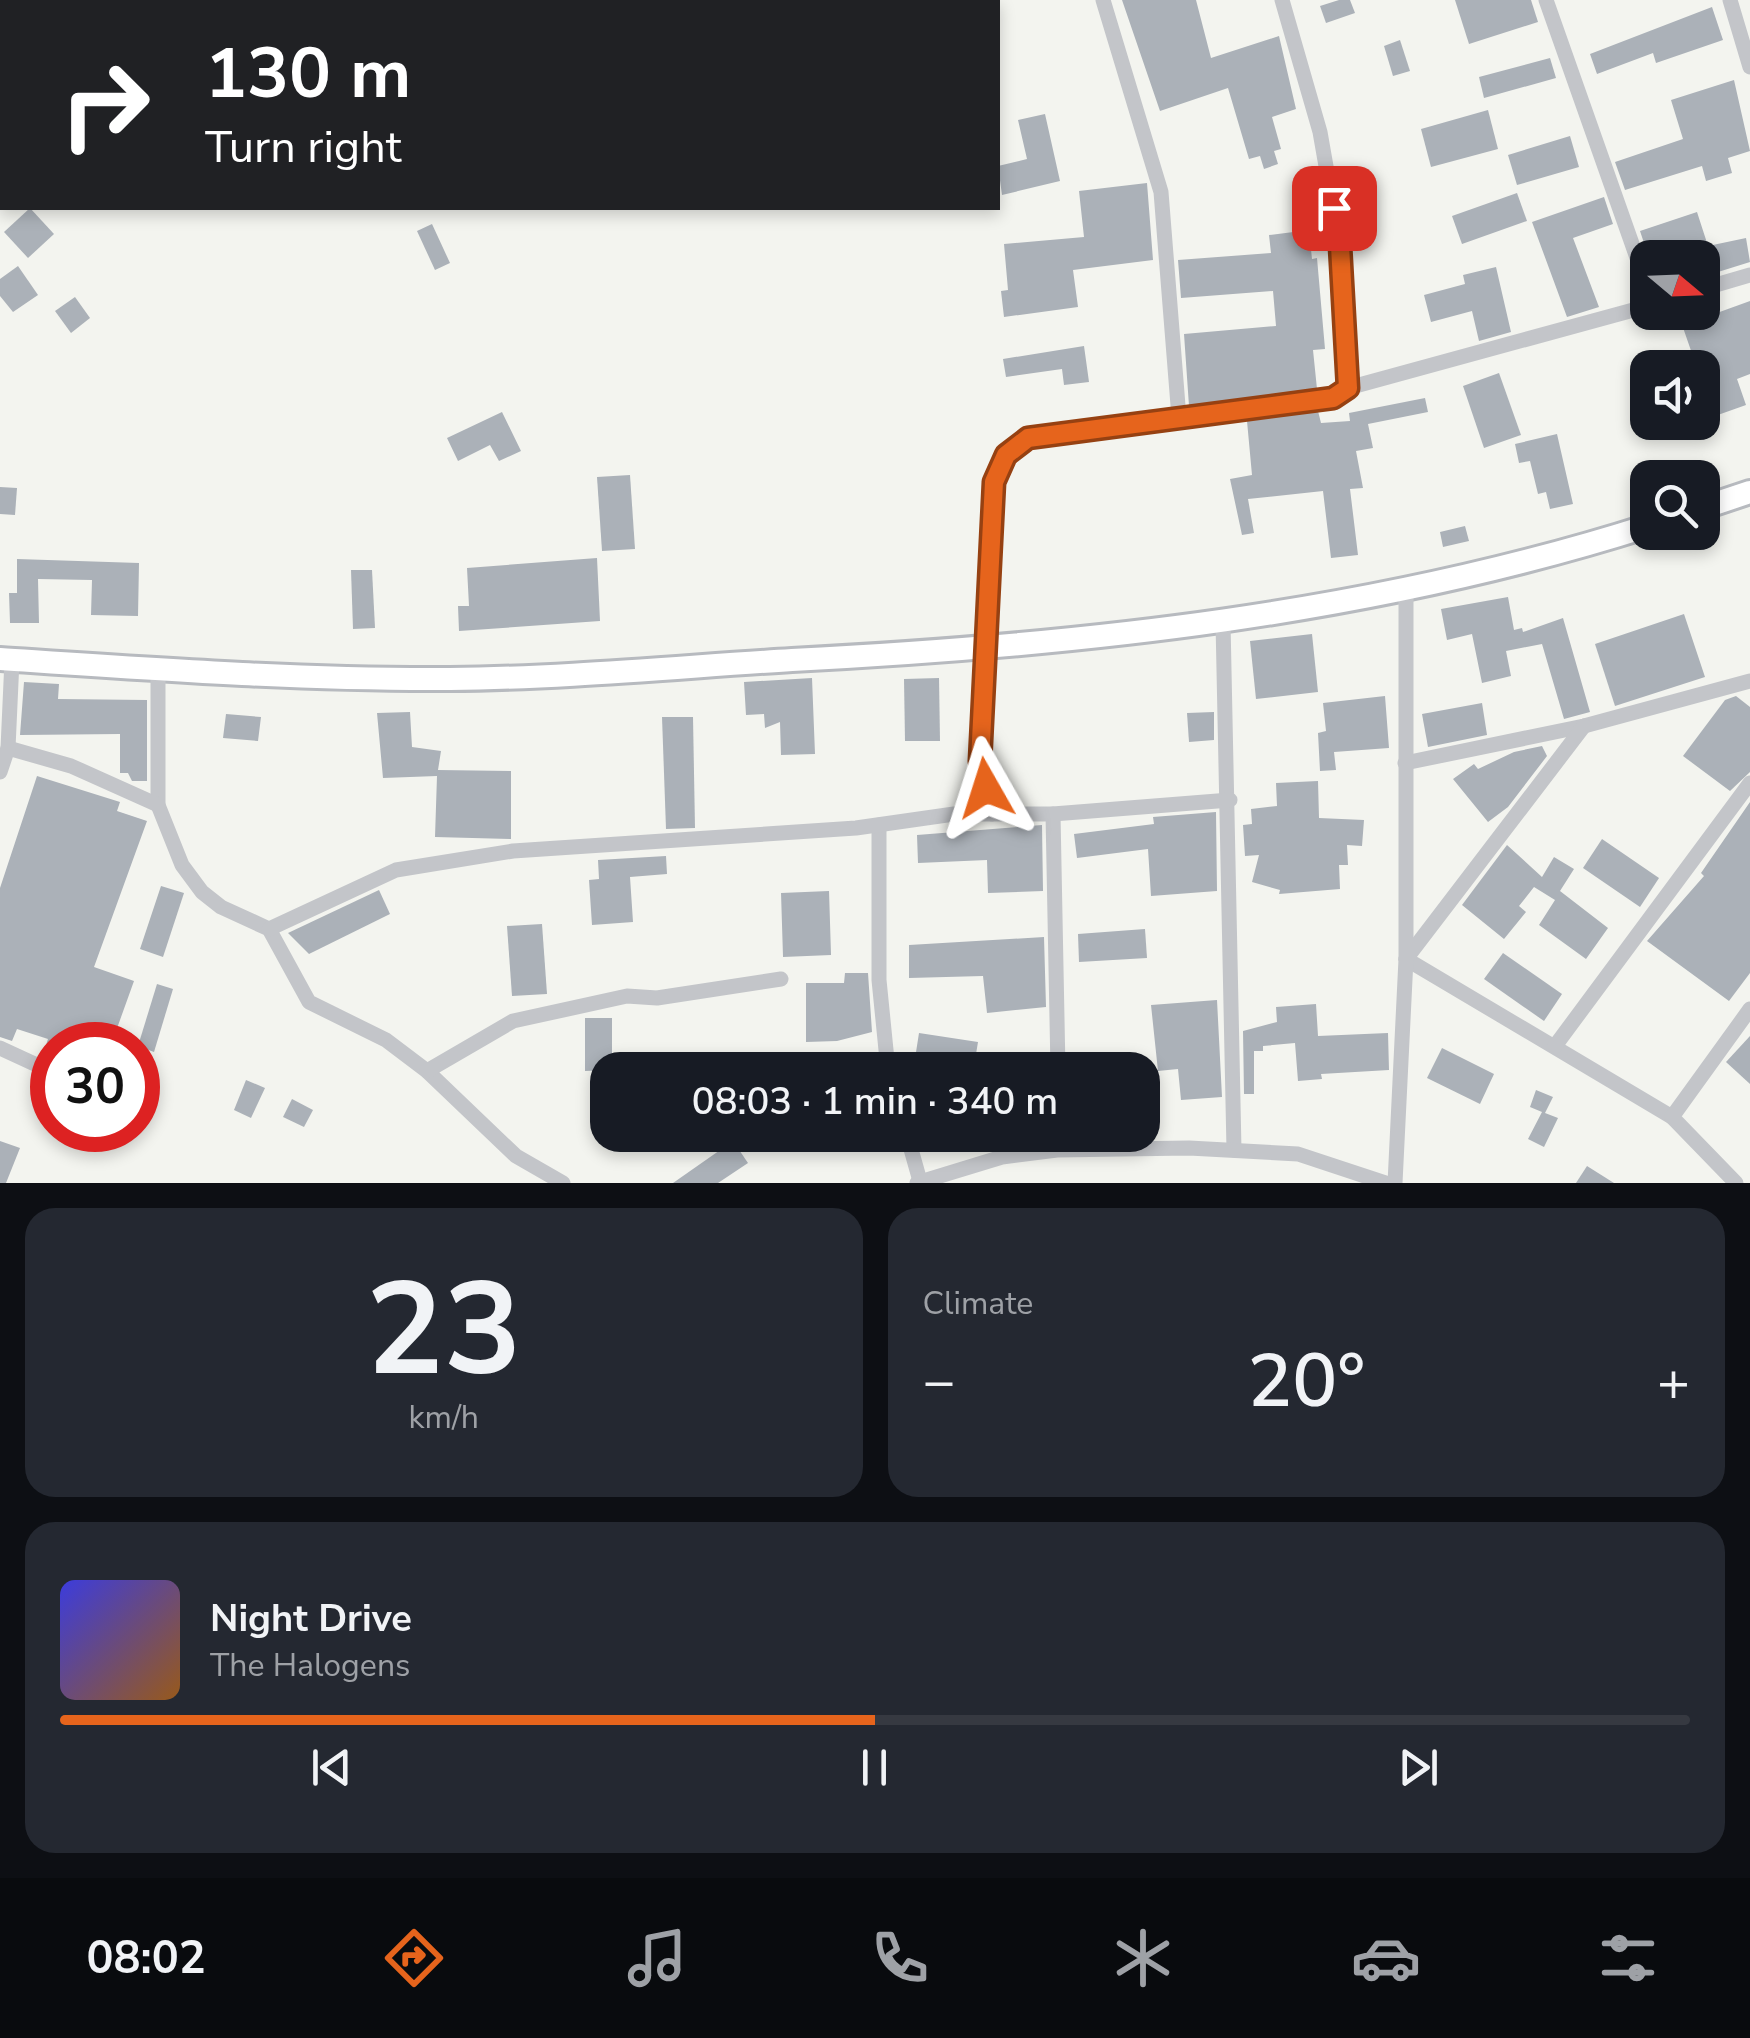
<!DOCTYPE html>
<html lang="en">
<head>
<meta charset="utf-8">
<style>
  body { margin:0; font-family:"Nunito Sans",sans-serif; background:#242831; color:#f1f3f6; height:100vh; display:flex; flex-direction:column; font-size:38px; white-space:nowrap }
  * { box-sizing:border-box; margin:0 }
  p { font-size:32px; color:#9ea1a6 }
  .icon { flex:none; width:55px; height:55px; fill:none; stroke:currentColor; stroke-width:2; stroke-linecap:round; stroke-linejoin:round }
  .map { position:relative; height:1183px; overflow:hidden }
  .panel { display:flex; flex-direction:column; gap:25px; padding:25px; background:#0d0f14; flex:1 }
  .panel>* { flex:none }
  .hud { position:absolute; left:0px; top:0px; width:1000px; height:210px; box-shadow:0 5px 15px #0003; background:#202124; color:#fff; overflow:hidden }
  .needle { width:65px; rotate:109deg }
  .buttons { position:absolute; left:1630px; top:240px; display:grid; gap:20px }
  .buttons a { display:grid; place-items:center; width:90px; height:90px; border-radius:20px; background:#171b24; box-shadow:0 5px 15px #0003; font-size:50px }
  .speed { position:absolute; left:30px; top:1022px; display:flex; gap:20px; font-size:50px; font-weight:700; text-align:center }
  .speed>* { display:grid; place-content:center; width:130px; height:130px; border-radius:50%; background:#171b24; box-shadow:0 5px 15px #0003; line-height:1 }
  .speed .limit { border:15px solid #d22; background:#fff; color:#111 }
  .pin { position:absolute; display:grid; place-items:center; width:85px; height:85px; color:#fff; margin:-42px; border-radius:20px; box-shadow:0 5px 15px #0006 }
  .me { position:absolute; width:110px; margin:-55px; rotate:354deg; stroke-linejoin:round; filter:drop-shadow(0 0 8px #0008) }
  .turn { display:flex; align-items:center; gap:35px; height:210px; padding:0 40px; font-size:45px }
  .turn .icon { width:130px; height:130px; stroke-width:2.5 }
  .turn b { display:block; font-size:70px; line-height:85px }
  .big { font-size:75px; font-weight:600; line-height:1.1 }
  .panel .card { flex:1; display:flex; flex-direction:column; justify-content:center; gap:15px; min-width:0; padding:0 35px; border-radius:30px; background:#242831 }
  .panel .dial { align-items:center; gap:0 }
  .dial b { font-size:130px; line-height:1 }
  .song { display:flex; align-items:center; gap:30px }
  .cover { width:120px; height:120px; border-radius:15px; background:linear-gradient(135deg,hsl(240 70% 55%),hsl(30 70% 35%)) }
  .played { height:10px; border-radius:5px; background:linear-gradient(90deg,#e6641c 50%,#363941 50%) }
  .keys { display:flex; justify-content:space-around; direction:ltr }
  .heat { display:flex; justify-content:space-between; align-items:center; font-size:55px; direction:ltr }
  .panel .tiles { flex:1; display:grid; gap:25px; grid-template-columns:1fr 1fr }
  .card:last-child { grid-column:span 2 }
  .trip { position:absolute; left:590px; top:1052px; width:570px; height:100px; border-radius:30px; background:#171b24; box-shadow:0 5px 15px #0003; font-weight:600; line-height:100px; text-align:center }
  .menu { display:flex; height:160px; justify-content:space-around; align-items:center; background:#090b0e; color:#9ea1a6 }
  .menu .icon { width:70px; height:70px }
  .menu .selected { color:#e6641c }
  .menu b { font-size:45px; color:#f1f3f6 }
  .map>svg:first-child { display:block }
  .building { fill:#abb1b8 }
  .lines { fill:none; stroke-linecap:round; stroke-linejoin:round }
  .secondary-casing { stroke:#b7babf; stroke-width:28 }
  .street { stroke:#c3c5c9; stroke-width:15 }
  .secondary { stroke:#fff; stroke-width:22 }
  .route-casing { stroke:#964112; stroke-width:25 }
  .route { stroke:#e6641c; stroke-width:18 }
</style>
</head>
<body>
<div class="map">
<svg width="1750" height="1183" viewBox="0 0 1750 1183">
  <rect width="100%" height="100%" fill="#f3f4ef"/>
  <!-- building -->
  <g class="building">
    <polygon points="1122,0 1196,0 1211,58 1279,36 1296,109 1272,117 1281,149 1274,151 1278,164 1264,169 1260,156 1249,159 1228,88 1160,111"/>
    <polygon points="1339,0 1350,0 1355,13 1326,23 1320,6"/>
    <polygon points="1455,0 1531,0 1538,22 1469,44"/>
    <polygon points="1712,7 1723,40 1656,63 1653,53 1597,74 1590,54"/>
    <polygon points="1400,40 1410,71 1393,76 1384,46"/>
    <polygon points="1550,58 1556,78 1484,98 1479,77"/>
    <polygon points="1734,80 1750,151 1728,158 1732,173 1706,181 1702,166 1625,190 1615,162 1683,139 1671,100"/>
    <polygon points="1488,110 1498,149 1431,167 1421,129"/>
    <polygon points="1045,114 1060,181 1002,195 998,166 1027,159 1018,120"/>
    <polygon points="1570,136 1579,167 1517,185 1508,155"/>
    <polygon points="1147,183 1153,260 1073,270 1078,307 1004,317 1001,291 1008,290 1004,244 1084,237 1079,191"/>
    <polygon points="1517,193 1527,221 1462,244 1452,216"/>
    <polygon points="1604,197 1613,224 1573,238 1599,307 1567,317 1532,222"/>
    <polygon points="30,208 54,234 28,258 4,232"/>
    <polygon points="1697,212 1708,246 1746,238 1750,262 1702,277 1702,258 1649,258 1640,231"/>
    <polygon points="432,224 450,263 435,270 417,231"/>
    <polygon points="1309,230 1312,259 1317,258 1325,349 1313,350 1317,389 1189,406 1184,334 1276,326 1273,291 1181,298 1178,260 1271,253 1269,235"/>
    <polygon points="18,266 38,295 13,312 0,296 0,279"/>
    <polygon points="1496,267 1511,332 1479,341 1472,311 1431,322 1424,295 1465,284 1463,275"/>
    <polygon points="75,297 90,318 71,333 55,311"/>
    <polygon points="1750,301 1750,374 1737,379 1746,405 1715,416 1702,368 1697,368 1679,316 1701,312 1703,318"/>
    <polygon points="1084,346 1089,382 1064,385 1062,369 1006,377 1003,359"/>
    <polygon points="1499,373 1521,435 1484,448 1463,386"/>
    <polygon points="1425,398 1428,412 1368,424 1373,448 1356,451 1363,488 1350,489 1358,555 1331,558 1323,491 1248,499 1254,533 1242,535 1230,479 1252,475 1247,421 1318,411 1321,423 1350,421 1349,413"/>
    <polygon points="502,412 521,451 499,461 490,445 458,461 447,438"/>
    <polygon points="1557,434 1573,504 1550,509 1546,492 1538,494 1530,461 1519,463 1515,444"/>
    <polygon points="630,475 635,549 602,551 597,477"/>
    <polygon points="0,487 17,488 15,515 0,514"/>
    <polygon points="1465,526 1469,541 1443,547 1440,532"/>
    <polygon points="597,558 600,621 459,631 458,606 469,606 467,568"/>
    <polygon points="17,559 139,563 138,616 91,615 92,580 38,579 39,623 10,623 9,593 17,593"/>
    <polygon points="351,570 372,570 375,628 353,629"/>
    <polygon points="1508,597 1514,630 1522,628 1523,632 1563,618 1590,712 1564,719 1542,644 1506,651 1511,676 1482,683 1472,634 1447,640 1441,609"/>
    <polygon points="1684,614 1705,677 1615,706 1595,644"/>
    <polygon points="1312,634 1318,692 1256,699 1250,641"/>
    <polygon points="812,678 815,754 781,755 780,722 765,728 764,714 746,715 744,682"/>
    <polygon points="939,678 940,741 905,741 904,679"/>
    <polygon points="24,682 59,684 58,699 147,700 147,781 132,781 128,773 120,773 120,734 20,735"/>
    <polygon points="1385,696 1389,748 1334,752 1336,770 1320,771 1318,733 1326,731 1323,703"/>
    <polygon points="1736,696 1750,707 1750,772 1730,791 1683,756 1725,700"/>
    <polygon points="1482,703 1487,735 1428,747 1422,714"/>
    <polygon points="410,712 412,747 441,751 438,770 511,771 511,839 435,837 437,776 383,778 377,713"/>
    <polygon points="1214,712 1214,740 1189,742 1187,713"/>
    <polygon points="226,714 261,717 258,741 223,738"/>
    <polygon points="662,717 693,717 695,828 666,829"/>
    <polygon points="1542,746 1547,756 1508,807 1488,822 1453,779 1474,764 1478,769 1514,752"/>
    <polygon points="37,776 120,802 117,811 147,821 94,967 134,981 111,1045 46,1045 48,1039 17,1029 12,1041 0,1037 0,888"/>
    <polygon points="1318,781 1319,818 1364,820 1362,846 1347,845 1348,865 1339,865 1340,889 1279,894 1280,890 1252,882 1259,855 1245,856 1243,825 1252,824 1251,809 1277,806 1276,783"/>
    <polygon points="1750,802 1750,973 1729,1001 1647,941 1704,876 1701,873"/>
    <polygon points="1216,812 1217,891 1151,896 1148,849 1077,858 1074,834 1154,824 1153,817"/>
    <polygon points="1042,825 1043,891 988,893 987,860 918,863 917,835"/>
    <polygon points="1602,839 1659,878 1640,907 1583,868"/>
    <polygon points="1507,845 1542,877 1554,857 1574,869 1560,891 1608,928 1586,959 1539,925 1555,900 1534,887 1519,906 1526,912 1504,939 1462,905"/>
    <polygon points="666,856 667,874 630,877 633,922 592,925 589,880 599,879 598,860"/>
    <polygon points="161,886 184,893 163,957 140,949"/>
    <polygon points="379,890 390,914 309,954 288,933"/>
    <polygon points="829,891 831,955 783,957 781,893"/>
    <polygon points="542,924 547,994 512,996 507,926"/>
    <polygon points="1145,929 1147,958 1079,962 1078,934"/>
    <polygon points="1044,937 1046,1007 987,1013 983,976 909,978 909,945"/>
    <polygon points="1503,953 1562,994 1544,1021 1484,979"/>
    <polygon points="845,973 868,973 872,1032 837,1041 806,1042 806,983 844,983"/>
    <polygon points="157,984 173,989 154,1052 138,1046"/>
    <polygon points="1217,1000 1222,1097 1181,1100 1178,1069 1158,1071 1151,1005"/>
    <polygon points="1316,1004 1318,1036 1388,1033 1389,1070 1321,1074 1322,1079 1298,1081 1295,1043 1263,1046 1263,1051 1254,1051 1254,1094 1244,1094 1243,1031 1277,1022 1276,1007"/>
    <polygon points="585,1018 612,1018 612,1070 585,1071"/>
    <polygon points="919,1033 978,1042 974,1066 939,1060 938,1068 914,1065"/>
    <polygon points="1750,1036 1750,1084 1726,1062"/>
    <polygon points="1442,1048 1494,1074 1480,1104 1427,1078"/>
    <polygon points="246,1080 265,1088 251,1118 234,1110"/>
    <polygon points="1536,1090 1553,1097 1545,1113 1558,1118 1544,1147 1528,1139 1542,1112 1530,1107"/>
    <polygon points="292,1099 313,1110 304,1127 283,1117"/>
    <polygon points="0,1141 20,1148 6,1183 0,1183"/>
    <polygon points="733,1141 748,1163 718,1183 673,1183"/>
    <polygon points="1587,1166 1614,1183 1576,1183"/>
  </g>
  <g class="lines">
    <!-- secondary casing -->
    <g class="secondary-casing">
      <g id="secondary">
        <polyline points="1702,508 1750,492"/>
        <path d="M0,659C150,669 300,680 450,679C564,678 679,667 792,660C1081,645 1371,614 1648,526"/>
      </g>
    </g>
    <!-- street -->
    <g class="street">
      <polyline points="1103,0 1161,192 1179,418"/>
      <polyline points="1546,0 1648,289"/>
      <polyline points="1730,0 1750,67"/>
      <polyline points="1702,289 1750,275"/>
      <polyline points="1348,388 1648,306"/>
      <polyline points="1223,622 1234,1150"/>
      <polyline points="158,669 158,805 182,865 202,892 221,907 269,929 309,1002 386,1040 427,1071 516,1156 563,1183"/>
      <polyline points="8,748 71,766 158,805"/>
      <polyline points="1405,763 1584,726 1750,681"/>
      <polyline points="0,772 8,748 12,660"/>
      <polyline points="992,814 980,761 994,481 1006,455 1028,438 1333,398 1348,388 1340,246 1320,132 1282,0"/>
      <polyline points="1053,814 1058,1070"/>
      <polyline points="879,825 879,980 888,1070"/>
      <polyline points="269,929 396,870 513,851 856,828 954,814 1053,814 1230,800"/>
      <polyline points="1406,959 1672,1117"/>
      <polyline points="1406,959 1584,726"/>
      <polyline points="1555,1046 1750,783"/>
      <polyline points="0,1048 52,1072"/>
      <polyline points="427,1071 513,1021 627,996 657,998 781,979"/>
      <polyline points="907,1135 920,1181"/>
      <polyline points="917,1183 1002,1157 1057,1150 1189,1148 1298,1154 1386,1183"/>
      <polyline points="1395,1183 1406,959 1406,587"/>
      <polyline points="1736,1183 1672,1117 1750,1009"/>
    </g>
    <!-- secondary -->
    <use href="#secondary" class="secondary"/>
  </g>
  <g class="lines">
    <!-- route casing -->
    <g class="route-casing">
      <polyline id="route" points="986,788 980,761 994,482 1006,455 1028,438 1333,398 1348,388 1340,246 1334,208"/>
    </g>
    <!-- route -->
    <use href="#route" class="route"/>
  </g>
</svg>
<div class="buttons">
<a><svg class="needle" viewBox="-14 -14 28 28"><path d="M0-13l5 13h-10z" fill="#e53935"/><path d="M0 13l5-13h-10z" fill="#9ea1a6"/></svg></a>
<a><svg class="icon" aria-label="sound" viewBox="0 0 24 24"><path d="M4 9h4l5-4v14l-5-4H4zM17 9q2 3 0 6"/></svg></a>
<a><svg class="icon" aria-label="search" viewBox="0 0 24 24"><circle cx="10" cy="10" r="6"/><path d="M15 15l6 6"/></svg></a>
</div>
<div class="speed"><div class="limit">30</div></div>
<div class="pin" style="left:1334px;top:208px;background:#d93025"><svg class="icon" aria-label="arrive" viewBox="0 0 24 24"><path d="M6 21V4h12l-3 4 3 4H6"/></svg></div>
<svg class="me" style="left:986px;top:788px" viewBox="-20 -20 40 40"><path d="M0-17L14 15 0 8-14 15z" fill="#e6641c" stroke="#fff" stroke-width="4"/></svg>
<div class="trip">08:03 · 1 min · 340 m</div>
<div class="hud">
<div class="turn"><svg class="icon" aria-label="right" viewBox="0 0 24 24"><path d="M7 20v-9h11M14 6l5 5-5 5"/></svg><div><b>130 m</b>Turn right</div></div>
</div>
</div>
<section class="panel">
<div class="tiles">
<div class="card dial"><b>23</b><p>km/h</p></div>
<div class="card"><p>Climate</p>
<div class="heat"><a>−</a><b class="big">20°</b><a>+</a></div>
</div>
<div class="card">
<div class="song"><i class="cover"></i><div><b>Night Drive</b><p>The Halogens</p></div></div>
<div class="played"></div>
<div class="keys"><svg class="icon" aria-label="previous" viewBox="0 0 24 24"><path d="M18 5L8 12l10 7zM5 5v14"/></svg><svg class="icon" aria-label="pause" viewBox="0 0 24 24"><path d="M8 5v14M16 5v14"/></svg><svg class="icon" aria-label="next" viewBox="0 0 24 24"><path d="M6 5l10 7-10 7zM19 5v14"/></svg></div>
</div>
</div>
</section>
<nav class="menu">
<b>08:02</b>
<svg class="icon selected" aria-label="directions" viewBox="0 0 24 24"><path d="M12 3l9 9-9 9-9-9zM9 14v-3h6M13 9l2 2-2 2"/></svg>
<svg class="icon" aria-label="music" viewBox="0 0 24 24"><path d="M9 18V5l10-2v13"/><circle cx="6" cy="18" r="3"/><circle cx="16" cy="16" r="3"/></svg>
<svg class="icon" aria-label="phone" viewBox="0 0 24 24"><path d="M5 4h4l2 5-3 2q2 4 5 5l2-3 5 2v4C11 20 4 13 5 4z"/></svg>
<svg class="icon" aria-label="climate" viewBox="0 0 24 24"><path d="M12 3v18M4 7l16 10M4 17L20 7"/></svg>
<svg class="icon" aria-label="car" viewBox="0 0 24 24"><path d="M5 17H2v-5l4-1 3-4h7l3 4 3 1v5h-3M9 17h6M6 11h13"/><circle cx="7" cy="17" r="2"/><circle cx="17" cy="17" r="2"/></svg>
<svg class="icon" aria-label="filters" viewBox="0 0 24 24"><path d="M4 7h16M4 17h16"/><circle cx="9" cy="7" r="2"/><circle cx="15" cy="17" r="2"/></svg>
</nav>
</body>
</html>
